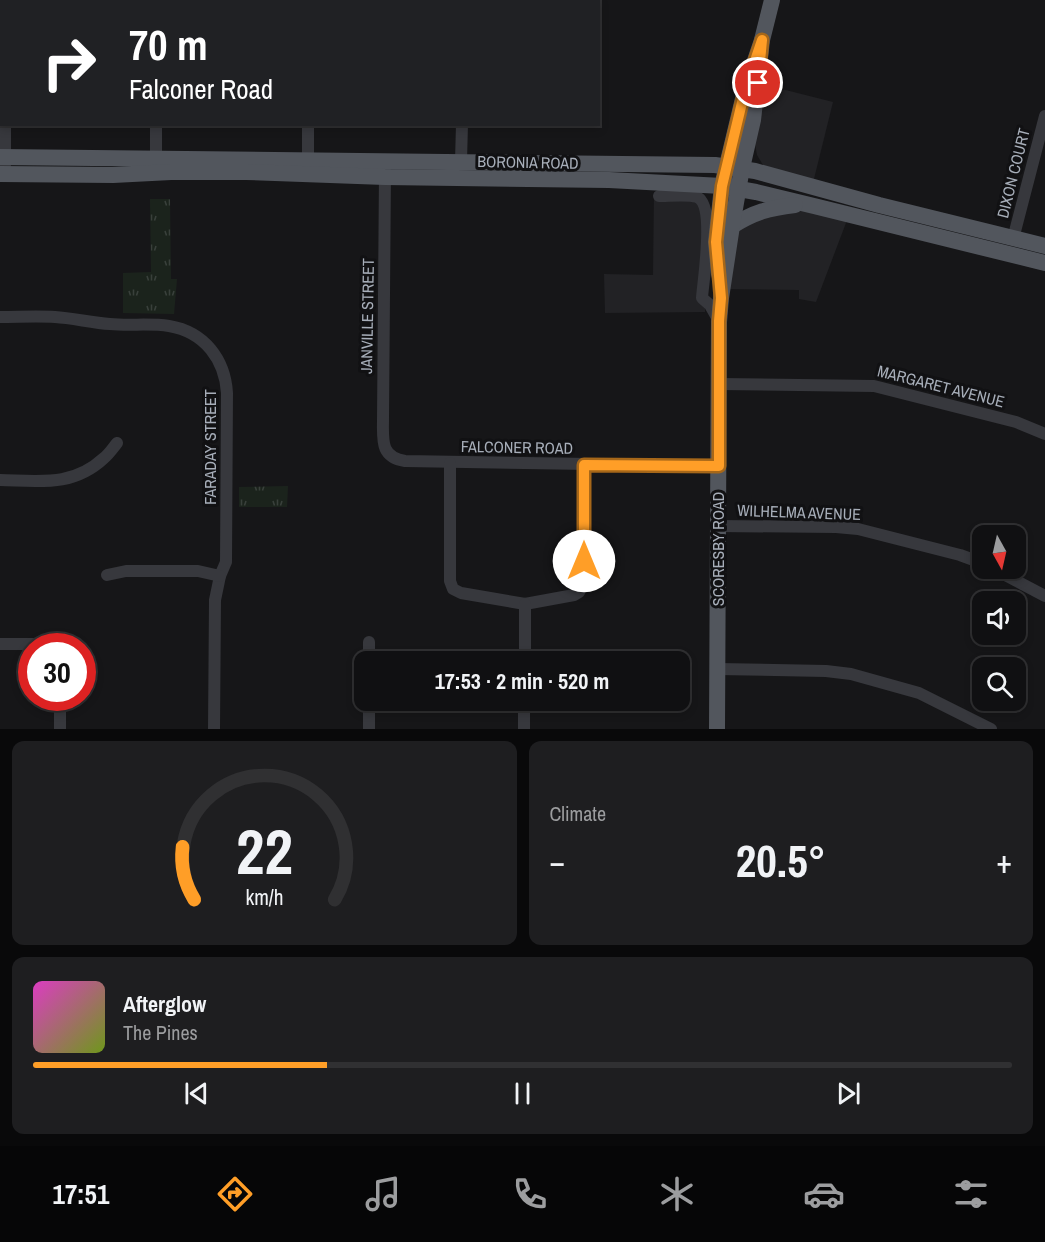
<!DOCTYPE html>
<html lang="en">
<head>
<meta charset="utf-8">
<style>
  body { margin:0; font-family:"Archivo Narrow",sans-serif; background:#1e1e20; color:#f1f3f6; height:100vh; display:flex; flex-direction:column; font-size:22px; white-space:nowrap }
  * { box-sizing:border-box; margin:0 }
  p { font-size:20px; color:#9c9d9f }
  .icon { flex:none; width:33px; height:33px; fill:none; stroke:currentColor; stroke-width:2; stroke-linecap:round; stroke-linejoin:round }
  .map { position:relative; height:729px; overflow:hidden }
  .sheet { display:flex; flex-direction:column; gap:12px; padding:12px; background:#09090a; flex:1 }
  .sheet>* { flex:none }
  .hud { position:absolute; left:0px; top:0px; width:600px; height:126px; box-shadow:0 3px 9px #0003,0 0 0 2px #303032; background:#202124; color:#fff; overflow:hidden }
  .needle { width:39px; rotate:172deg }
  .controls { position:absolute; left:972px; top:525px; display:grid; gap:12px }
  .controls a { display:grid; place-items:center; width:54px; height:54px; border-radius:12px; background:#101012; box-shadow:0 3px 9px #0003,0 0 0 2px #303032; font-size:30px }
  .speed { position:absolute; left:18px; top:633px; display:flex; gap:12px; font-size:30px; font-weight:700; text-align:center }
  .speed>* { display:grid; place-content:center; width:78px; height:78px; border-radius:50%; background:#101012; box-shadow:0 3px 9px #0003,0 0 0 2px #303032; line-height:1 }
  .speed .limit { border:9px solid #d22; background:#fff; color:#111 }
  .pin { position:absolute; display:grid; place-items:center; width:51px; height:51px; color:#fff; margin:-26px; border:3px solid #fff; border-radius:50%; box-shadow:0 2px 6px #0007 }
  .me { position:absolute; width:66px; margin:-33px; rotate:0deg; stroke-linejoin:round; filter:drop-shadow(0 0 4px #0008) }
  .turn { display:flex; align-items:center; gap:21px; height:126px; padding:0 30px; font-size:27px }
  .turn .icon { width:78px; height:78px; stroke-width:2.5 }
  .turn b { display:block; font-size:42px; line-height:51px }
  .big { font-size:45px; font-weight:700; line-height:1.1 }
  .sheet .widget { flex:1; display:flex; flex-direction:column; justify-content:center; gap:9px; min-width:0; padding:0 21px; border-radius:12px; background:#1e1e20 }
  .sheet .dial { align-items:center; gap:0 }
  .dial svg { height:156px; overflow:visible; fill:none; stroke:#303032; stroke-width:7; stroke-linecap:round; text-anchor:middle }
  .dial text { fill:#f1f3f6; stroke:none }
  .song { display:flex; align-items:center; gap:18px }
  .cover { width:72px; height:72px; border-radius:9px; background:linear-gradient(135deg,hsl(310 70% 55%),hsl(80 70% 35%)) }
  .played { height:6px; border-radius:3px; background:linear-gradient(90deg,#ff9e27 30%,#303032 30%) }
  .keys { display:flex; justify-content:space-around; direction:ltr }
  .heat { display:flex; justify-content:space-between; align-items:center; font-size:33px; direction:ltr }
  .sheet .tiles { flex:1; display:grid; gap:12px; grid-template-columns:1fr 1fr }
  .widget:last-child { grid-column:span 2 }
  .trip { position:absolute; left:354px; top:651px; width:336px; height:60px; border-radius:12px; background:#101012; box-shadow:0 3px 9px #0003,0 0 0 2px #303032; font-weight:700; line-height:60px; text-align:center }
  .dock { display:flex; height:96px; justify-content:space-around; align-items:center; background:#060607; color:#9c9d9f }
  .dock .icon { width:42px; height:42px }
  .dock .active { color:#ff9e27 }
  .dock b { font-size:27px; color:#f1f3f6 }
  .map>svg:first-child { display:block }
  .built { fill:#222225 }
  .park { fill:url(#park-tufts) }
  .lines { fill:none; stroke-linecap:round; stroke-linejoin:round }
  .minor { stroke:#37383d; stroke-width:12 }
  .major { stroke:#52565d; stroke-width:16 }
  .route-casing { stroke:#a66719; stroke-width:15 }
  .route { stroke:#ff9e27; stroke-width:10 }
  .labels { text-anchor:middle; stroke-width:6; stroke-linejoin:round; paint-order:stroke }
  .street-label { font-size:16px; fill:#a7aeb9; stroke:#111113 }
</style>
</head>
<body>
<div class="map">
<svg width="1045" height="729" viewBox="0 0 1045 729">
  <defs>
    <pattern id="park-tufts" width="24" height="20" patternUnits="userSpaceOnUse" patternTransform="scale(1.5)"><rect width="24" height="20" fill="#1b231c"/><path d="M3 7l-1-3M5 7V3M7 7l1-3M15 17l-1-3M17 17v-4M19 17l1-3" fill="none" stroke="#39403b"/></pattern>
  </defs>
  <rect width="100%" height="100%" fill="#161618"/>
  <!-- built -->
  <g class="built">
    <polygon points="758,83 833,102 812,187 763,165 757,155 755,144"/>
    <polygon points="654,192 704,194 709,204 705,312 605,313 604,274 653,275"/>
    <polygon points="777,207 849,215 816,302 799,299 799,290 722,289 732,226"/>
  </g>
  <!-- park -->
  <g class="park">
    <polygon points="150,199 170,199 171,279 177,279 174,314 123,313 123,273 151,272"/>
    <polygon points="288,486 287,507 239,507 239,487"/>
  </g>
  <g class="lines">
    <!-- minor -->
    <g class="minor">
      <polyline points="4,0 4,2"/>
      <polyline points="157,2 157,0"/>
      <polyline points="308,2 308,0"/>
      <polyline points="463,2 463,0"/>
      <polyline points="5,124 5,165"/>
      <polyline points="156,159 156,124"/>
      <polyline points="308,160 308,124"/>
      <polyline points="461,161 462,124"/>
      <path d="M385,171L383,419C383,440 380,457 405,461L719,466"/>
      <path d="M659,196C669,196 689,194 697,197C716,205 703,281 702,298L710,305L719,321"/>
      <polyline points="1013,239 1045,116"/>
      <path d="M0,317C18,317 37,316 55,317C73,318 92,323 110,324C129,326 150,323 169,326C205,332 225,360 227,393L226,562L220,576L215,600L214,729"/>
      <polyline points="719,384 874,386 1016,422 1045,434"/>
      <polyline points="450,463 450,581 453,589 461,593 525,604 574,595 579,592 584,583 584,465"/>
      <path d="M0,480C40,481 73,487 104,458C109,454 113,448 117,443"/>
      <polyline points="718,526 836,527 858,529 960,555 982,563"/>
      <polyline points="992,568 1045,596"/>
      <polyline points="107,575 126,571 198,571 220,576"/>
      <polyline points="0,644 49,644 55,646"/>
      <polyline points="369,662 369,642"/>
      <polyline points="525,662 525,604"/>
      <polyline points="717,669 826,671 851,674 919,693 991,729"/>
      <polyline points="60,729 60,698"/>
      <polyline points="369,729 369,700"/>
      <polyline points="524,729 524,700"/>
    </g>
    <!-- major -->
    <g class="major">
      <polyline points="0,157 715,165 755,171 879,205 1045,246"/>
      <polyline points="0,174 113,175 171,172 246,172 385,177 609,180 722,186 756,192 814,206 1045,263"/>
      <path d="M732,226C754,212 769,208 795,205"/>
      <polyline points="719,274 716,242 722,186 745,90 762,40 772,0"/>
      <polyline points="717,729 719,322 721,298 732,226 742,168 753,120 762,40"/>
    </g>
  </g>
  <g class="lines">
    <!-- route casing -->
    <g class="route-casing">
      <polyline id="route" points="584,561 584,465 719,466 719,321 721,298 716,242 722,186 745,90 762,40 758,83"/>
    </g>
    <!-- route -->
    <use href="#route" class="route"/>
  </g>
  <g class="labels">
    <!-- street labels -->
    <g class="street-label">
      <text transform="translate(528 162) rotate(1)" y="6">BORONIA ROAD</text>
      <text transform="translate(1013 173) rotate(-76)" y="6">DIXON COURT</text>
      <text transform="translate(367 316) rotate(-89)" y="6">JANVILLE STREET</text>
      <text transform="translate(941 386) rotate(14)" y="6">MARGARET AVENUE</text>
      <text transform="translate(210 447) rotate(-90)" y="6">FARADAY STREET</text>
      <text transform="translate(517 447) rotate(1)" y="6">FALCONER ROAD</text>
      <text transform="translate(799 512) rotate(2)" y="6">WILHELMA AVENUE</text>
      <text transform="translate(718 549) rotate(-90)" y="6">SCORESBY ROAD</text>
    </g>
  </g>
</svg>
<div class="controls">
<a><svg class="needle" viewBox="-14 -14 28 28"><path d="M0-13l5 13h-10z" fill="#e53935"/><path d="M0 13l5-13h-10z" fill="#9c9d9f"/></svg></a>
<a><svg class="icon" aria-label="sound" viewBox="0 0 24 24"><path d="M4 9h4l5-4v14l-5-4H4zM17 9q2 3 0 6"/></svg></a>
<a><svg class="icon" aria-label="search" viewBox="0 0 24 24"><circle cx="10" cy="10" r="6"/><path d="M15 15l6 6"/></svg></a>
</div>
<div class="speed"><div class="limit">30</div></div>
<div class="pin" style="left:758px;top:83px;background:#d93025"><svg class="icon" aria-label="arrive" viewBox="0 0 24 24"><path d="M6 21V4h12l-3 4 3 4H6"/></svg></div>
<svg class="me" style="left:584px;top:561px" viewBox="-20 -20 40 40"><circle r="19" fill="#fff"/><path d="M0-13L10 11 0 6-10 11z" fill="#ff9e27"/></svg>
<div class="trip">17:53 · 2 min · 520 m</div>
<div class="hud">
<div class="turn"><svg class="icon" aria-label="right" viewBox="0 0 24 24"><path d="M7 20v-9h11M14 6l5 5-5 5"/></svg><div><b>70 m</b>Falconer Road</div></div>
</div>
</div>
<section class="sheet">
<div class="tiles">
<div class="widget dial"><svg viewBox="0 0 100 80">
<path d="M14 69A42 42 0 1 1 86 69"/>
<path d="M14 69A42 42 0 0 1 8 42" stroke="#ff9e27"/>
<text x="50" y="56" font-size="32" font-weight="700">22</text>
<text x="50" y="72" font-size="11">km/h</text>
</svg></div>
<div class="widget"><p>Climate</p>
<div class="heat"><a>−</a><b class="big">20.5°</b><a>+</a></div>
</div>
<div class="widget">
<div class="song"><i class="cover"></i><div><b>Afterglow</b><p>The Pines</p></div></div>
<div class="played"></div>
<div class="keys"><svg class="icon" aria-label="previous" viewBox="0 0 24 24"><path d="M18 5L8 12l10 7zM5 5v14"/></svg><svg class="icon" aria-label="pause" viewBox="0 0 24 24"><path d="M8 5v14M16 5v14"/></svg><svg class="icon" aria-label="next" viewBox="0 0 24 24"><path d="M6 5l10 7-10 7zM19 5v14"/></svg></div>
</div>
</div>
</section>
<nav class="dock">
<b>17:51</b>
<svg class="icon active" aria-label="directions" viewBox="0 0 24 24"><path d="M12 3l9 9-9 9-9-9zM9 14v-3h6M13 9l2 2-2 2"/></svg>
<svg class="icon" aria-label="music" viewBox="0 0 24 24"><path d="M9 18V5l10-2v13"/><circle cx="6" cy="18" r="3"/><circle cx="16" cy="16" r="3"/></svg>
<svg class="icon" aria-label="phone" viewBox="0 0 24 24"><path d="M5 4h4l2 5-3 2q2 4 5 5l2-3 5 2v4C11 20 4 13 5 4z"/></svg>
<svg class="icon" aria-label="climate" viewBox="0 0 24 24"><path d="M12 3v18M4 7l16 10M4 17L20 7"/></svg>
<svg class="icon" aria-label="car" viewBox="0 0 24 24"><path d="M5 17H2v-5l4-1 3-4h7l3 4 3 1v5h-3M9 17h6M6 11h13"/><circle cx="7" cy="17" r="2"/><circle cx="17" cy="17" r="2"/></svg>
<svg class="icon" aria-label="filters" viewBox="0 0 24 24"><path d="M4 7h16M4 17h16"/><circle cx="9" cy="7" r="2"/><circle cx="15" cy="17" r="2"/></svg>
</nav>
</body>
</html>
